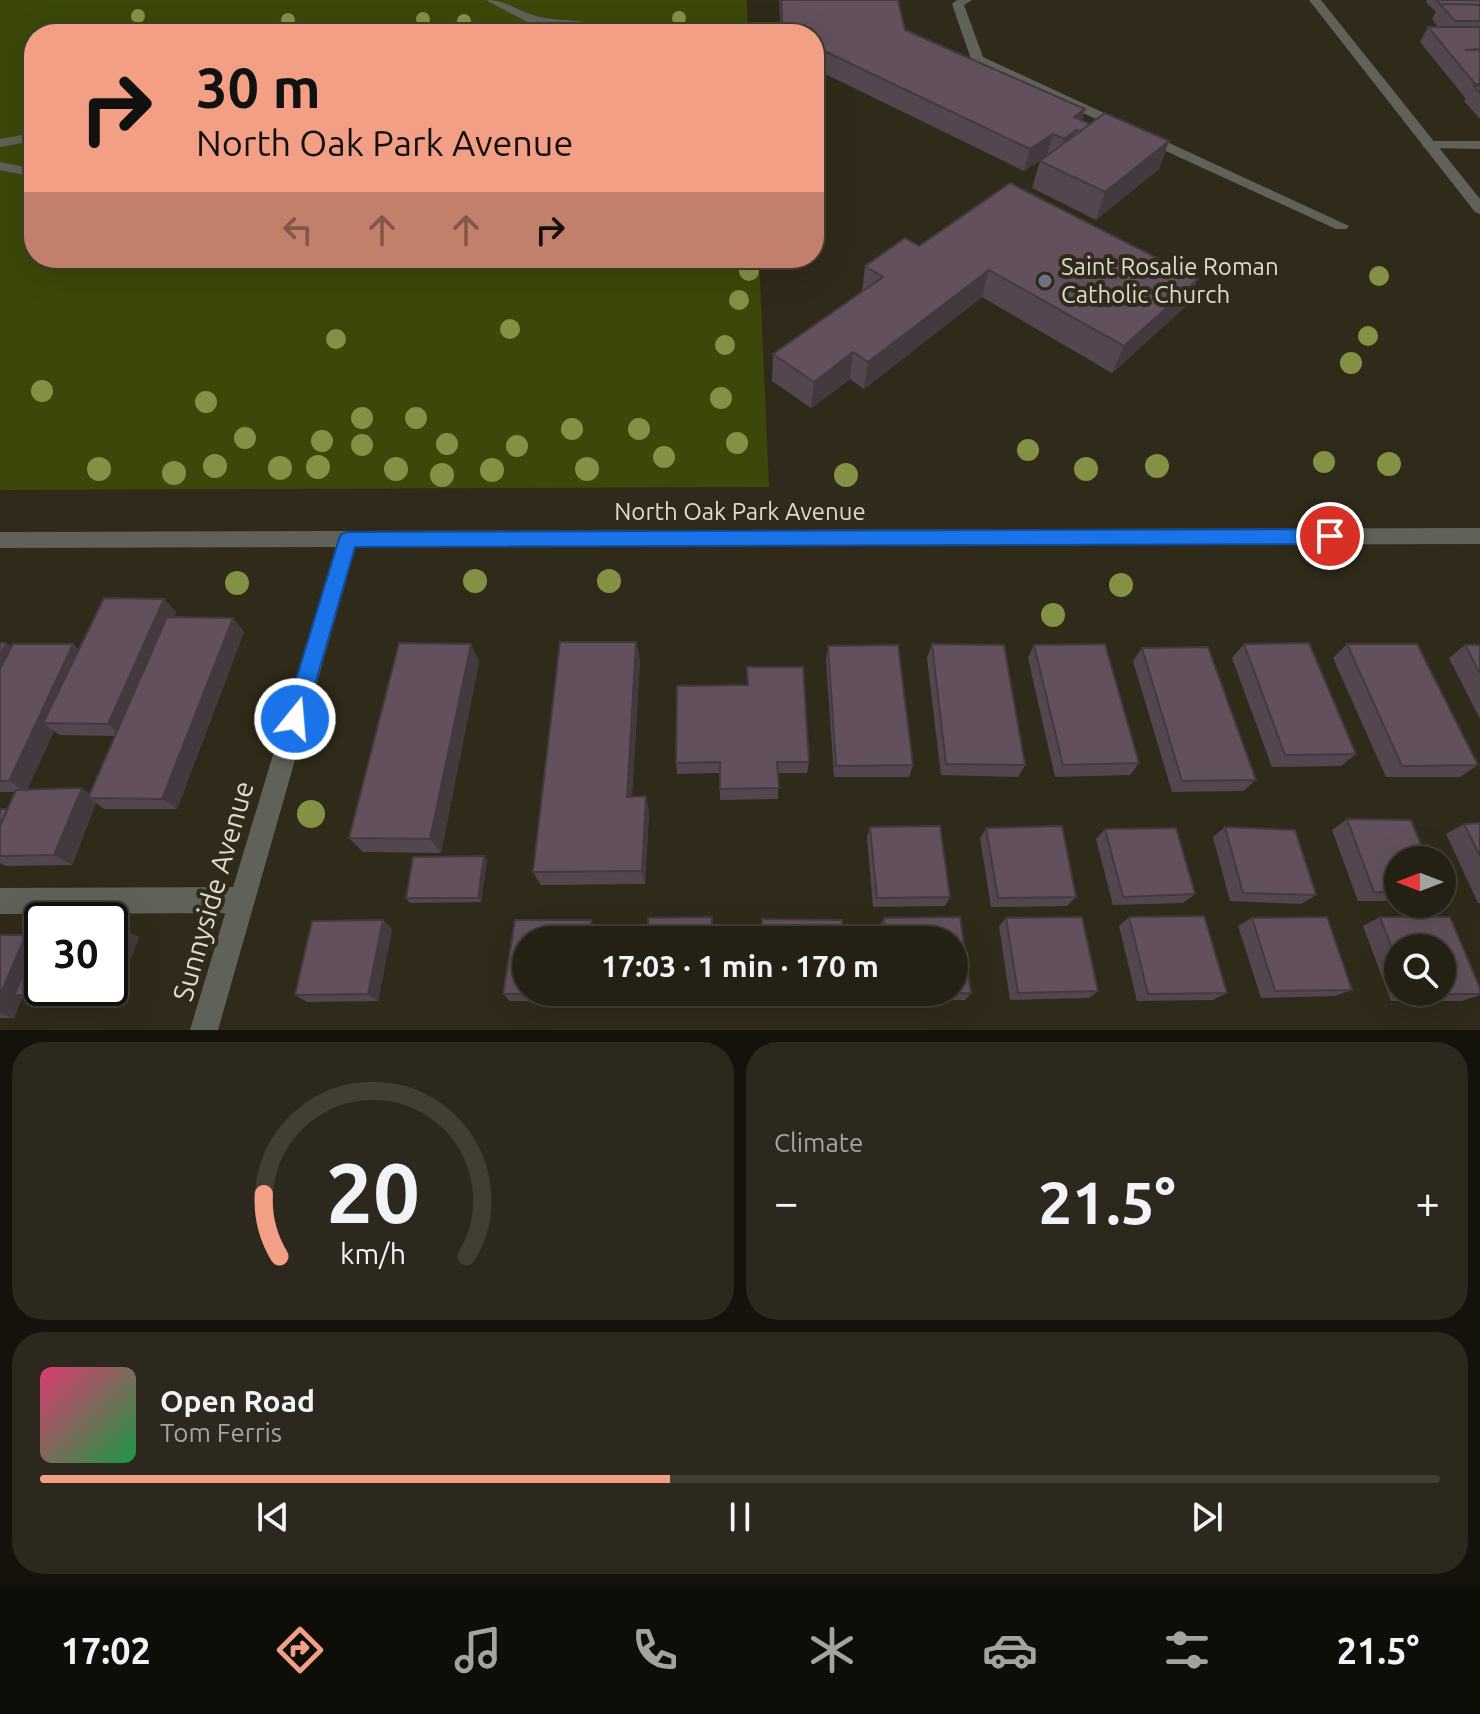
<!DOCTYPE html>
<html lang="en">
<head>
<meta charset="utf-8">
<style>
  body { margin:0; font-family:Ubuntu,sans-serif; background:#2c281d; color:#f1f3f6; height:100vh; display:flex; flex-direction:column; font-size:30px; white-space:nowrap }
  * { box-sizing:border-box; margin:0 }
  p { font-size:26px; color:#a3a3a0 }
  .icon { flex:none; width:44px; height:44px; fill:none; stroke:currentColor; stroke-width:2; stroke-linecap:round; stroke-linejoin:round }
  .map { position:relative; height:1030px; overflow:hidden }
  .details { display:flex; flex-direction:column; gap:12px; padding:12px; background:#14120b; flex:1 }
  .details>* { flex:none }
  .hud { position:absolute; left:24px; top:24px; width:800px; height:244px; border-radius:32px; box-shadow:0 8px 32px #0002,0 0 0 2px #413e34; background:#f39f85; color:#111; overflow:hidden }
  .needle { width:52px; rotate:270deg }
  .fabs { position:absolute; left:1384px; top:846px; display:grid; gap:16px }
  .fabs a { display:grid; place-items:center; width:72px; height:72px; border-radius:50%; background:#242014; box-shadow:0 8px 32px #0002,0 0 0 2px #413e34; font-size:40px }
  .speed { position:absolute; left:24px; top:902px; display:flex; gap:16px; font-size:40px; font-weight:700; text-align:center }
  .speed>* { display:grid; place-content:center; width:104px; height:104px; border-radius:50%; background:#242014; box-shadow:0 8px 32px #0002,0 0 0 2px #413e34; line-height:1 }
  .speed .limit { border:4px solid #111; border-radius:12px; background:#fff; color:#111 }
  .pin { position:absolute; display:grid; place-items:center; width:68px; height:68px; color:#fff; margin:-34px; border:4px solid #fff; border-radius:50%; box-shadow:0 2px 8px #0007 }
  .me { position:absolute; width:88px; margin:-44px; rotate:17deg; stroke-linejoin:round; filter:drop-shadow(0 0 6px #0008) }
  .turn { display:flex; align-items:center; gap:28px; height:168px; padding:0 40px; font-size:36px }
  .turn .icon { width:104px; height:104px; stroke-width:2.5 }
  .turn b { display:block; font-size:56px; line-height:68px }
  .lanes { display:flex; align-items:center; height:76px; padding:0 40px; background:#0003; justify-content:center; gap:40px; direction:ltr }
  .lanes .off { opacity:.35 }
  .big { font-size:60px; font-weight:700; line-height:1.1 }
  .details .card { flex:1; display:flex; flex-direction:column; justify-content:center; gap:12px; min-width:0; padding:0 28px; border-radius:32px; background:#2c281d }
  .details .dial { align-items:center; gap:0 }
  .dial svg { height:208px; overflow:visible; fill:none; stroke:#413e34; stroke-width:7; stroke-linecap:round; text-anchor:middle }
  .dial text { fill:#f1f3f6; stroke:none }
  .song { display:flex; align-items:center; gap:24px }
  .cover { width:96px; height:96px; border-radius:12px; background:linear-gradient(135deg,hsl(340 70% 55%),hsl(140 70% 35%)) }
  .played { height:8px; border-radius:4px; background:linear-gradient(90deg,#f39f85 45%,#413e34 45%) }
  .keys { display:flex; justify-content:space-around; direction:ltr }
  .heat { display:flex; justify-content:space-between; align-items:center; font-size:44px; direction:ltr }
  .details .tiles { flex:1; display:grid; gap:12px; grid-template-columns:1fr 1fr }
  .card:last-child { grid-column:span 2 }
  .trip { position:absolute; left:512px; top:926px; width:456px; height:80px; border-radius:40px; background:#242014; box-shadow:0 8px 32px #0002,0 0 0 2px #413e34; font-weight:700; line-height:80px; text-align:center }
  .tab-bar { display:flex; height:128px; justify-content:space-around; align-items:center; background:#0e0d08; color:#a3a3a0 }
  .tab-bar .icon { width:56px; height:56px }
  .tab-bar .current { color:#f39f85 }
  .tab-bar b { font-size:36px; color:#f1f3f6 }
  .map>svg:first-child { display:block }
  .green { fill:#3c4809 }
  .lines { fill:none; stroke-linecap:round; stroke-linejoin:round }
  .service { fill:#60625a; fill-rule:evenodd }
  .minor { fill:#60625a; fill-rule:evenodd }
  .tertiary { fill:#60625a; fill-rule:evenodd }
  .tree { fill:#849145 }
  .wall { fill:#54464f; fill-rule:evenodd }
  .shaded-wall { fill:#453940 }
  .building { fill:#62515c; stroke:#453940; stroke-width:2 }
  .route { fill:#1a73e8; stroke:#114b97; stroke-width:2 }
  .worship-dot { fill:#6b7280; stroke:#302a1a; stroke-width:3 }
  .labels { text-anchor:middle; stroke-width:8; stroke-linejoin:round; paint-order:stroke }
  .poi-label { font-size:24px; fill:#dedad0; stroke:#302a1a; text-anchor:start }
  .street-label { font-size:24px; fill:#dedad0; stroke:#302a1a }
  .near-street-label { font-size:28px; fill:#dedad0; stroke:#302a1a }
</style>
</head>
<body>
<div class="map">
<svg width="1480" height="1030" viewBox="0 0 1480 1030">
  <rect width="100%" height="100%" fill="#302a1a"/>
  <!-- green -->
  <polygon class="green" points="0,0 747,0 748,34 34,34 34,258 759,258 769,487 0,490"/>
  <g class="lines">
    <!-- service -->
    <g class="service">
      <path d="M486,0C505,0 516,10 533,15C558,24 590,15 611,34L527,22Z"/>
      <polygon points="957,0 972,0 964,5 983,57 1349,226 1346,229 1336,229 972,62 952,4"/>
      <polygon points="34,133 34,141 0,147 0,139"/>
      <polygon points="0,162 34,169 34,177 0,170"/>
      <polygon points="241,887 250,891 254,900 250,909 241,913 0,914 0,888"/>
    </g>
    <!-- minor -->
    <g class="minor">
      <polygon points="1429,141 1480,141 1480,149 1424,148 1422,145"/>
      <polygon points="348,531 355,533 358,539 218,1030 190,1030 338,539 341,533"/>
    </g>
    <!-- tertiary -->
    <g class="tertiary">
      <polygon points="1309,0 1321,0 1480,199 1480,214 1475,212"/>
      <polygon points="1480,528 1480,544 0,548 0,532"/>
    </g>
  </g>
  <!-- trees -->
  <g class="tree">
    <circle cx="138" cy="16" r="7"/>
    <circle cx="679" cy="18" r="7"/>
    <circle cx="423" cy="19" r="7"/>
    <circle cx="288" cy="20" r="7"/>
    <circle cx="464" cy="21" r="7"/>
    <circle cx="749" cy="271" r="10"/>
    <circle cx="1379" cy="276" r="10"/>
    <circle cx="739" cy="300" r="10"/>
    <circle cx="510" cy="329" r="10"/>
    <circle cx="1368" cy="336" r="10"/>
    <circle cx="336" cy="339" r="10"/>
    <circle cx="725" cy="345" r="10"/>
    <circle cx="1351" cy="363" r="11"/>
    <circle cx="42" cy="391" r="11"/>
    <circle cx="721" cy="398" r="11"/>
    <circle cx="206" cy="402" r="11"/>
    <circle cx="362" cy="418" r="11"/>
    <circle cx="416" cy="418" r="11"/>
    <circle cx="572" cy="429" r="11"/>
    <circle cx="639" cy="429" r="11"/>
    <circle cx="245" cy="438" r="11"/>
    <circle cx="322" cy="441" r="11"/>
    <circle cx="737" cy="443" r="11"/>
    <circle cx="447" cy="444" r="11"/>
    <circle cx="362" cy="445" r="11"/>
    <circle cx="517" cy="446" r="11"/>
    <circle cx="1028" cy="450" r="11"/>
    <circle cx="664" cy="457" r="11"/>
    <circle cx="1324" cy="462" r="11"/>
    <circle cx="1389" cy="464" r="12"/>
    <circle cx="215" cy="466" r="12"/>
    <circle cx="1157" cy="466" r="12"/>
    <circle cx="318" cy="467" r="12"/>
    <circle cx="280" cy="468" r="12"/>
    <circle cx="99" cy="469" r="12"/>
    <circle cx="396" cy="469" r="12"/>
    <circle cx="587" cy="469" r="12"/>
    <circle cx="1086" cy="469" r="12"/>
    <circle cx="492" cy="470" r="12"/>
    <circle cx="174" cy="473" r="12"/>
    <circle cx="442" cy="475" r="12"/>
    <circle cx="846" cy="475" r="12"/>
    <circle cx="475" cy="581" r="12"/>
    <circle cx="609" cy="581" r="12"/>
    <circle cx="237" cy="583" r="12"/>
    <circle cx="1121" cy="585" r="12"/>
    <circle cx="1053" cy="615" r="12"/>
    <circle cx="311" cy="814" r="14"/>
  </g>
  <!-- wall -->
  <g class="wall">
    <polygon points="779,0 898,0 905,30 1085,109 1082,121 1090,124 1169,141 1159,169 1096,220 1032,188 1040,161 1047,156 1024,171 817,70 815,56 814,56 814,34 781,34"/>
    <polygon points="1388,0 1480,0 1480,119 1464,101 1466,99 1420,42 1428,27 1438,27 1432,19 1436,12 1426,2 1427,0"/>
    <polygon points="919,246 1198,279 1185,307 1112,373 982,297 864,389 850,379 811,408 772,381 773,354 862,292 865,266"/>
    <path d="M164,599L176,612L174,617L233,618L244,632L177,809H104L96,803L72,865L6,866L0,863V809H7L15,792H0V643L11,647L79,650ZM54,731L60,735L115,736L90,794L82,788L27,790Z"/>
    <polygon points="636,642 640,661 632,797 649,812 645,884 541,885 533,872"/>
    <polygon points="471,644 479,662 441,853 363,852 349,838"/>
    <polygon points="932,644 1025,765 1018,777 941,775 927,658"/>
    <polygon points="1244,644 1356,754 1341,766 1272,767 1232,658"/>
    <polygon points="1347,644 1478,765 1460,777 1386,777 1333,658"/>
    <polygon points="1034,645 1139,763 1130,775 1055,777 1028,658"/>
    <polygon points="1465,645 1480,645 1480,719 1449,658"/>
    <polygon points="828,646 913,765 909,777 834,777 826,659"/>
    <polygon points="1142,648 1256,780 1243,791 1172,792 1133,661"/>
    <polygon points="747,667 809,762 807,773 778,773 778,799 720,800 720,773 677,774 676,763 747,685"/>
    <polygon points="1347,819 1398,860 1398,901 1358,901 1332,830"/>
    <polygon points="1480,823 1480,903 1478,903 1446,834 1464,824"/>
    <polygon points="870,827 950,897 945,906 873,907 867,837"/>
    <polygon points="1225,827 1316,895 1301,904 1230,901 1213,837"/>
    <polygon points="986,828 1076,897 1067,906 991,907 980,838"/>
    <polygon points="1105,829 1195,894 1183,903 1113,905 1096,839"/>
    <polygon points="484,856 487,861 481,902 410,903 406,898"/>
    <polygon points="960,917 971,993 965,1000 887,1001 886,992 954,992 954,940 881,940 880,926 884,918"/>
    <polygon points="1129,917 1227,993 1213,1000 1137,1001 1119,926"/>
    <path d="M1380,917L1480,988V995L1462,1001H1391L1363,926ZM1398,948L1442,992H1398Z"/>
    <polygon points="1006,918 1098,991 1089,998 1010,1000 999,926"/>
    <polygon points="1252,918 1352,990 1335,996 1261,998 1238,926"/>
    <polygon points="591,920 595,929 587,1002 510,1001 503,994"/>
    <polygon points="122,929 139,937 113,1003 34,1002 22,998 14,1018 0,1018 0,935 26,935 38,940"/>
    <polygon points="392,929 378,1001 307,1002 295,995"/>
    <polygon points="712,992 712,1005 648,1006 645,999"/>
    <polygon points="762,992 846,992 846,996 844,1002 762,1002"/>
  </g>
  <!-- shaded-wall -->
  <g class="shaded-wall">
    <polygon points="1085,109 1079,130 1076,130 1070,152 1058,161 1064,139 1074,117"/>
    <polygon points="1053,134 1047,156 1024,171 1030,149"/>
    <polygon points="1169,141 1159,169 1096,220 1105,192"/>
    <polygon points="989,270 982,297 864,389 868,362"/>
    <polygon points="1198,279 1185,307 1112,373 1124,346"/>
    <polygon points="853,352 850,379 811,408 814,382"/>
    <polygon points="164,599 176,612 122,736 108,724"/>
    <polygon points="233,618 244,632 177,809 162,799"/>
    <polygon points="636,642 640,661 631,812 627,797"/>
    <polygon points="6,643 23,656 0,702 0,656"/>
    <polygon points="73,644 88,658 43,723 54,731 26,792 9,781"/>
    <polygon points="471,644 479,662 441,853 430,839"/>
    <polygon points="82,788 96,798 88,798 96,803 72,865 54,855"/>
    <polygon points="646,796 649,812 645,884 642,871"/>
    <polygon points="484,856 487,861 481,902 478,898"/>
    <polygon points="383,920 392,929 378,1001 368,994"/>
    <polygon points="591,920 595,929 593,940 589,940"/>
    <polygon points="122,929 139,937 113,1003 95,997 99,988 110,988 110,959"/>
    <polygon points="26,935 42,942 14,995 22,998 14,1018 0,1014 0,995"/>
    <polygon points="583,992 588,992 587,1002 583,995"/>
  </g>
  <!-- building -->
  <g class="building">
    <polygon points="781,0 898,0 905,30 1085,109 1074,117 1090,124 1081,131 1076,130 1064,139 1053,134 1030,149 818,48 816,34 783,34"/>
    <polygon points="1436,0 1480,0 1480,5 1440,4 1442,6"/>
    <polygon points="1440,4 1480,5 1480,21 1455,21"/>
    <polygon points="1428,27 1480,27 1480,49 1465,50 1480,50 1480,84 1475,84"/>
    <polygon points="1474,86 1480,86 1480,93"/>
    <polygon points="1105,113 1169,141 1105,192 1040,161"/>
    <polygon points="1010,183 1198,279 1124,346 989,270 868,362 853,352 814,382 773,354 883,277 865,266 905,238 919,246"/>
    <polygon points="104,598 164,599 108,724 43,723"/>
    <polygon points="167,617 233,618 162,799 88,798"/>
    <polygon points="560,642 636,642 627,797 646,796 642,871 533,872"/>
    <polygon points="0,643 6,643 0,656"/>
    <polygon points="399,643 471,644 430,839 349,838"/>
    <polygon points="1309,643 1356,754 1285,755 1244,644"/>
    <polygon points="13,644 73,644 9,781 0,781 0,669"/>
    <polygon points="932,644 1004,645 1025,765 946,764"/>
    <polygon points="1105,644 1139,763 1063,765 1034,645"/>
    <polygon points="1347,644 1417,644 1478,765 1402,766"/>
    <polygon points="898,645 913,765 836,766 828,646"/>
    <polygon points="1465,645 1480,645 1480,673"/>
    <polygon points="1208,647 1256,780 1182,781 1142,648"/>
    <polygon points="747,667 803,667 809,762 777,762 779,788 720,789 720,762 676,763 677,686 748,685"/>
    <polygon points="82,788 54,855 0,856 0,826 16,790"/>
    <polygon points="0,809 7,809 0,826"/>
    <polygon points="1347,819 1411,820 1427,860 1398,860 1398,892 1374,892"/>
    <polygon points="1480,823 1480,856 1464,824"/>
    <polygon points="940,826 950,897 877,898 870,827"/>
    <polygon points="1062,826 1076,897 998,898 986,828"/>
    <polygon points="1225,827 1295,830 1316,895 1243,893"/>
    <polygon points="1176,828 1195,894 1123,897 1105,829"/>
    <polygon points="484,856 478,898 406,898 413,857"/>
    <polygon points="1204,916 1227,993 1148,994 1129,917"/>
    <polygon points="712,917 712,940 648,940 648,918"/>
    <polygon points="960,917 971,993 891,994 891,992 954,992 954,940 886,940 884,918"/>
    <polygon points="1082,917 1098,991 1018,993 1006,918"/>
    <polygon points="1327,917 1352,990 1275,991 1252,918"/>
    <polygon points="1380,917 1450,917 1480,988 1480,994 1410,994 1409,992 1442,992 1442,948 1398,948 1398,964"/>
    <polygon points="762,919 842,920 843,940 762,940"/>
    <polygon points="383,920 368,994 295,995 312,921"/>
    <polygon points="515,920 591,920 589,940 526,940 526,992 583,992 583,995 503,994"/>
    <polygon points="110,928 122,929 110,959"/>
    <polygon points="42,932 42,988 99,988 95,997 14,995"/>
    <polygon points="0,935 26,935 0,995"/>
    <rect x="645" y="992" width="66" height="7"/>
    <polygon points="762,992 846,992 846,996 762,995"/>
  </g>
  <!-- route -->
  <polygon class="route" points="1330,529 1336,531 1339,536 1336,542 1330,544 355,547 305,719 302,726 295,729 287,726 284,719 339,539 341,534 348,532"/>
  <!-- markers -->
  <circle class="worship-dot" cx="1045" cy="281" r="8"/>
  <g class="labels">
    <!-- poi labels -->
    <g class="poi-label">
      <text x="1061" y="275">Saint Rosalie Roman<tspan x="1061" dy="28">Catholic Church</tspan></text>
    </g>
    <!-- street labels -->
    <g class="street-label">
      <text x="740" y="520">North Oak Park Avenue</text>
    </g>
    <!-- near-street labels -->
    <g class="near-street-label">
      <text transform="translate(213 891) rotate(-74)" y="10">Sunnyside Avenue</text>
    </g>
  </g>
</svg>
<div class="fabs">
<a><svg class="needle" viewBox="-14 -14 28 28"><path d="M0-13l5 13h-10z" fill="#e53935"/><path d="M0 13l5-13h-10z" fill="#a3a3a0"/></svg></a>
<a><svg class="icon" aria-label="search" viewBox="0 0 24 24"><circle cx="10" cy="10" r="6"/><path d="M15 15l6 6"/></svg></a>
</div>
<div class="speed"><div class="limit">30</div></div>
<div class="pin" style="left:1330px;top:536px;background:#d93025"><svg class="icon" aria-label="arrive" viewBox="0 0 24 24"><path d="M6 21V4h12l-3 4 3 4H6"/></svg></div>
<svg class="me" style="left:295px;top:719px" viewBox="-20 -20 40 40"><circle r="17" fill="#1a73e8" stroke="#fff" stroke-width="3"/><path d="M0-11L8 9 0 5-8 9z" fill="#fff"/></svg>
<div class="trip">17:03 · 1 min · 170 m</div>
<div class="hud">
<div class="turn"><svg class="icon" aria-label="right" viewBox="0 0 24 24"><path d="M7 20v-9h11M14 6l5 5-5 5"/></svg><div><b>30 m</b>North Oak Park Avenue</div></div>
<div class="lanes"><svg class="icon off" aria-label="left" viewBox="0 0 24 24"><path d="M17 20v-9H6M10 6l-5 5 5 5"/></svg><svg class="icon off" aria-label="ahead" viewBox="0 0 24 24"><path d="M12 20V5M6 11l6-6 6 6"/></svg><svg class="icon off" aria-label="ahead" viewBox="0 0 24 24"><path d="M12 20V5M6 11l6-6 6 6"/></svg><svg class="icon" aria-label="right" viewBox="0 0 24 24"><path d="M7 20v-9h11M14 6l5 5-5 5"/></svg></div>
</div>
</div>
<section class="details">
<div class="tiles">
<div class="card dial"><svg viewBox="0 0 100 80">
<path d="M14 69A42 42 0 1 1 86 69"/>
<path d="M14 69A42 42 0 0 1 8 45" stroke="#f39f85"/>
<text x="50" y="56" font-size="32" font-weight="700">20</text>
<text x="50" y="72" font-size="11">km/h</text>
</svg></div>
<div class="card"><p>Climate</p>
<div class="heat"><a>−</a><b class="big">21.5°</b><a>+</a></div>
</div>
<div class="card">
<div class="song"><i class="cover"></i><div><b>Open Road</b><p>Tom Ferris</p></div></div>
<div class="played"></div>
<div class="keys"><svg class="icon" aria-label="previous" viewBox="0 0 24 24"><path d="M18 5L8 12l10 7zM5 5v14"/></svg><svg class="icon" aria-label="pause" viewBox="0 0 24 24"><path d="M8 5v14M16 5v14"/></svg><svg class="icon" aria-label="next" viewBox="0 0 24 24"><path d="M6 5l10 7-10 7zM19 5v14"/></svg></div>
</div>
</div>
</section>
<nav class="tab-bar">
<b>17:02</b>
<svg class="icon current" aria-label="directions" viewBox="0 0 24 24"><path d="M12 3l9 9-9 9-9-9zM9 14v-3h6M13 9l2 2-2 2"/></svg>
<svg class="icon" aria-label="music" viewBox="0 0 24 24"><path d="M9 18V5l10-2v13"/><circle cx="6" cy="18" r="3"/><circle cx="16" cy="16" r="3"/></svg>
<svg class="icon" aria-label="phone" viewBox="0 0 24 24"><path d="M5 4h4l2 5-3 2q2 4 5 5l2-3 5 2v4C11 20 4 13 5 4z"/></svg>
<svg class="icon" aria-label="climate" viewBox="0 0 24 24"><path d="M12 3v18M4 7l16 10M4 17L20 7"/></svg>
<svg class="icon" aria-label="car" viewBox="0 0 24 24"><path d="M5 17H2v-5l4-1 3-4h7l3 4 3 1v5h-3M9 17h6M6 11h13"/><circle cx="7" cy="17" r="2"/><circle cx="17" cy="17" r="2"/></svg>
<svg class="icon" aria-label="filters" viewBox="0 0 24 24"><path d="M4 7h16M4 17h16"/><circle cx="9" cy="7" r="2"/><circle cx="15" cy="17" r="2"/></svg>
<b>21.5°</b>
</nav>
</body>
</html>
